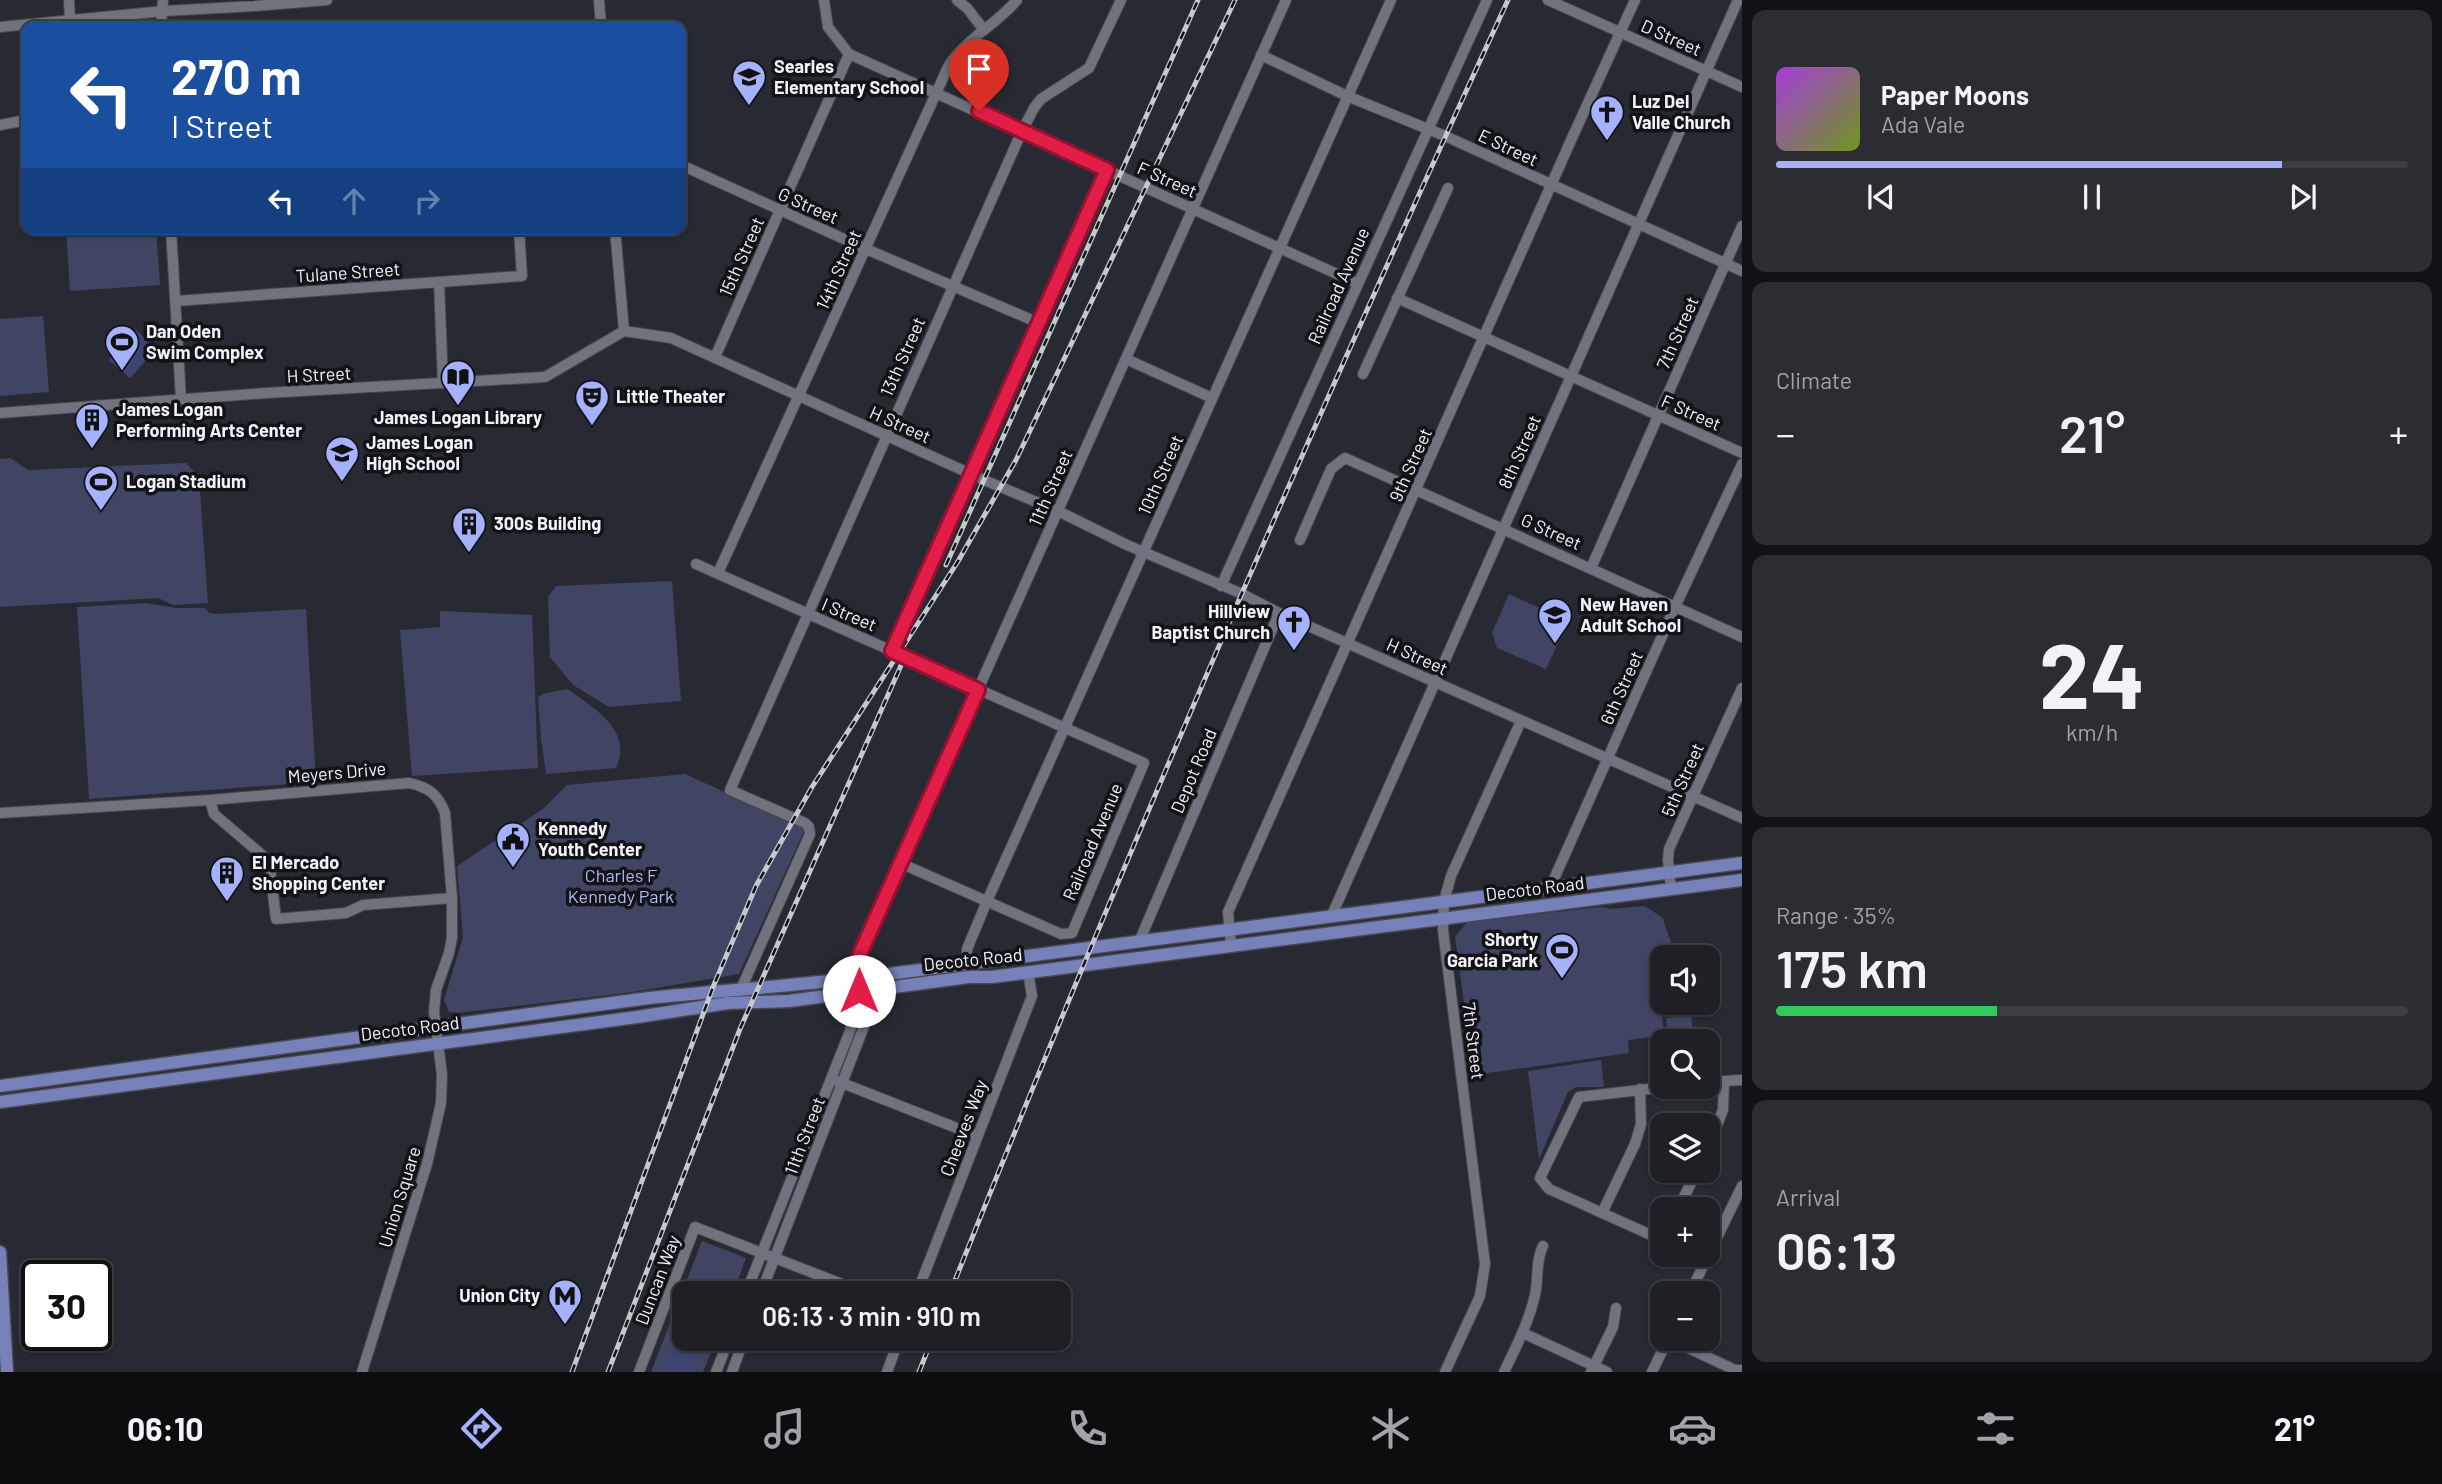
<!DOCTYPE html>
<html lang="en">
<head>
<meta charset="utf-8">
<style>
  body { margin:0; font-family:Barlow,sans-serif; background:#2b2d32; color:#f1f3f6; height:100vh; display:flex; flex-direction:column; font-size:26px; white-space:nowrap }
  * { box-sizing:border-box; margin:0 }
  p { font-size:23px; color:#a1a3a7 }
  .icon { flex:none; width:38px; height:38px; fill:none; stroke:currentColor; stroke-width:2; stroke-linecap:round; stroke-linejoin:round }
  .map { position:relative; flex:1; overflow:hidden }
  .side { display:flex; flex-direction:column; gap:10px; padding:10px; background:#101215; width:700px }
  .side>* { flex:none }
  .hud { position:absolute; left:21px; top:21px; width:665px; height:214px; border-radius:14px; box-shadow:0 2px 5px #0004,0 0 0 2px #3c3e43; background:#1a4fa0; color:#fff; overflow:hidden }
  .controls { position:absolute; left:1650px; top:945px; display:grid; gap:14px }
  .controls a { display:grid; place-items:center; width:70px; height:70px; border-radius:14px; background:#1e2026; box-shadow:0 2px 5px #0004,0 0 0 2px #3c3e43; font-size:35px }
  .speed { position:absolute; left:21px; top:1260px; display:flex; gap:14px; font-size:35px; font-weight:700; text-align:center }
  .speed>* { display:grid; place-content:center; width:91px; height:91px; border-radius:50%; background:#1e2026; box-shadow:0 2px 5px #0004,0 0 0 2px #3c3e43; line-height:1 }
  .speed .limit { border:4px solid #111; border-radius:10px; background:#fff; color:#111 }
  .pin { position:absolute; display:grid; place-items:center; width:60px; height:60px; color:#fff; margin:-72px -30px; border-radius:50% 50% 50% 0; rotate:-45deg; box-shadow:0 0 7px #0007 }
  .pin .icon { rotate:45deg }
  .me { position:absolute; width:77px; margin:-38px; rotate:0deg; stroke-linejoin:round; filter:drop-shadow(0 0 5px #0008) }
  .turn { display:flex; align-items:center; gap:24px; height:147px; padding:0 35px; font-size:32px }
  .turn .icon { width:91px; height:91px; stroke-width:2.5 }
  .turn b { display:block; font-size:49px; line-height:60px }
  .lanes { display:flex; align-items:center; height:66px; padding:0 35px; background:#0003; justify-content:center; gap:35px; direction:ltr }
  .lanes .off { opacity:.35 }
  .big { font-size:52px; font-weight:600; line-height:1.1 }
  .side .widget { flex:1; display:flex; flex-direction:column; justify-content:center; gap:10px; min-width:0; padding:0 24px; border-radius:14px; background:#2b2d32 }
  .side .dial { align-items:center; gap:0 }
  .dial b { font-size:91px; line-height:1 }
  .song { display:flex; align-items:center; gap:21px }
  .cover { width:84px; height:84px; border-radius:10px; background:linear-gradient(135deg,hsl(280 70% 55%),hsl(80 70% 35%)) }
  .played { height:7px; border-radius:4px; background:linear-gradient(90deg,#a5b1fc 80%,#3c3e43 80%) }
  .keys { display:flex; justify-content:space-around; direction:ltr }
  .heat { display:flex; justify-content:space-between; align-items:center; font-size:38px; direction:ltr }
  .charge { height:10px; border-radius:5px; background:linear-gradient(90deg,#34c759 35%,#3c3e43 0) }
  .trip { position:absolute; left:672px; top:1281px; width:399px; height:70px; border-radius:14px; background:#1e2026; box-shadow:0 2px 5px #0004,0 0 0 2px #3c3e43; font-weight:600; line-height:70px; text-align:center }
  .dock { display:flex; height:112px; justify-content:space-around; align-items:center; background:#0c0d0f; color:#a1a3a7 }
  .dock .icon { width:49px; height:49px }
  .dock .active { color:#a5b1fc }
  .dock b { font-size:32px; color:#f1f3f6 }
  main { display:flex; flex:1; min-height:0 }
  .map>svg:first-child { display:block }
  .green { fill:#3f4563 }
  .water { fill:#3d4373 }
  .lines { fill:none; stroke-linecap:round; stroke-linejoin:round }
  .minor-casing { stroke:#474850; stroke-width:12 }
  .major-casing { stroke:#474850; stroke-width:15 }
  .minor { stroke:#70737e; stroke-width:10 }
  .major { stroke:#7780b9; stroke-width:12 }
  .rail-casing { stroke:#c6c8cf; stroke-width:5 }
  .rail { stroke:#121317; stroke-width:2.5; stroke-dasharray:8; stroke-linecap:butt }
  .route-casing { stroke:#92132f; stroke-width:18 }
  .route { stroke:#e11d48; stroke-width:12 }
  .labels { text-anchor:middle; stroke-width:7; stroke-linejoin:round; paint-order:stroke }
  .street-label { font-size:18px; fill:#f1f3f9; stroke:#121317 }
  .poi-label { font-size:18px; font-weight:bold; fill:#f1f3f9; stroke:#121317; text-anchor:start }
  .park-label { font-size:18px; fill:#aeb9f7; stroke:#121317 }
</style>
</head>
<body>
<main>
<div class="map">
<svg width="1742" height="1372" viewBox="0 0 1742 1372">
  <rect width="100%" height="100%" fill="#282a33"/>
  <!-- green -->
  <g class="green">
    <polygon points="66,229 156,229 160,285 70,291"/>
    <polygon points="43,316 49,392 0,396 0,319"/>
    <polygon points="10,458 28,470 186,463 199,478 208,603 173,605 158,598 0,607 0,459"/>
    <polygon points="672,581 681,701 609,707 573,685 550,657 548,597 556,586"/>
    <polygon points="1509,594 1568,621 1546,669 1497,648 1492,633"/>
    <polygon points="145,603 176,608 205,608 209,613 218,614 306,609 316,782 89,799 77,607"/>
    <polygon points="440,611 532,615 538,768 412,776 400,630 440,627"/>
    <path d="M567,689C593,707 634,731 616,768L546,774L541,739L538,698L542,694Z"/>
    <polygon points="685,774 805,829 739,974 633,992 457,1013 449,1012 444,1000 463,937 457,866 543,809 567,785"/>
    <path d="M1645,906L1663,918C1666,932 1673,943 1675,957H1662V1003H1681L1682,1011L1662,1014L1664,1035L1628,1040L1629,1053L1474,1075L1455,937L1467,922L1601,907L1611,909Z"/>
    <polygon points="1691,1015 1694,1040 1669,1041 1666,1018"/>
    <polygon points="1601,1060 1604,1087 1576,1087 1568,1092 1539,1159 1528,1071"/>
    <polygon points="702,1241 746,1258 733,1293 684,1293 684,1339 716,1339 703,1372 651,1372"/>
  </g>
  <!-- water -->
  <g class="water">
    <polygon points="136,330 156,349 130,378 109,360"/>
    <polygon points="674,1345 687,1350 685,1356 689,1358 691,1352 697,1355 690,1372 685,1372 685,1368 679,1372 664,1370"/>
  </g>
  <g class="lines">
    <!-- minor casing -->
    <g class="minor-casing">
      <g id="minor">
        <polyline points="69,0 70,21"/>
        <polyline points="599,0 601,26"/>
        <polyline points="824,0 828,27 849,54 1357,283"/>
        <polyline points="957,0 967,8 984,30"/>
        <polyline points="1548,0 1742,87"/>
        <polyline points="161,26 163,0"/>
        <polyline points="0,27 164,11 255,6 327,0"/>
        <polyline points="1261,55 1347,96 1445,136 1742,271"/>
        <polyline points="0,125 26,120"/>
        <polyline points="681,165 866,249 1039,323"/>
        <polyline points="171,229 181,399"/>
        <polyline points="615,229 624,331"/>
        <polyline points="439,282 443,383"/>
        <polyline points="1397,298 1742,453"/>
        <polyline points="176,301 522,276 519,229"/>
        <polyline points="715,357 849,54"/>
        <polyline points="1126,359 1212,398"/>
        <polyline points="1363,374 1448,188"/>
        <polyline points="0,413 266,393 545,377 624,331 671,338 984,480 1058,511 1127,545 1240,593 1279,613 1742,818"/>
        <polyline points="1300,540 1331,469 1345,458 1742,637"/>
        <polyline points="696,564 1144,763 1072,933 1061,934 900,863"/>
        <polyline points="1591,568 1742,226"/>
        <path d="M718,573L948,67C965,39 996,25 1017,0"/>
        <polyline points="1221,586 1487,0"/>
        <polyline points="892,651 1107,170"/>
        <polyline points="210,800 214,814 269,861 276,919 346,913 363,905 452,898"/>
        <path d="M0,813L210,800L409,783C428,787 438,794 445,813L452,898V938L449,953L436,990L434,1012L442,1075L441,1103L427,1164L362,1372"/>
        <polyline points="1550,888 1675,607 1742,464"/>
        <polyline points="1671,889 1668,860 1669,849 1742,688"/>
        <polyline points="1331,917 1738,0"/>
        <polyline points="1139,942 1279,613"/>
        <polyline points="1231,945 1228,912 1572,138 1635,0"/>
        <polyline points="967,964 967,949 987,901 1391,0"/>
        <polyline points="741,989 810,834 809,827 805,823 730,790 1022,131 1034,108 1041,99 1089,68 1121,0"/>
        <polyline points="837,1081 977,1136"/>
        <polyline points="1708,1082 1742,1080"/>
        <polyline points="1708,1148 1723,1110 1724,1081"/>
        <polyline points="1678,1209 1697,1171"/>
        <polyline points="1602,1213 1635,1144 1641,1124 1640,1089"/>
        <polyline points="1662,1240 1549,1189 1540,1178 1579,1097 1666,1087"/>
        <polyline points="746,1293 850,1031 859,991 859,956 1286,0"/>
        <polyline points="761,1293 868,1016 868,1001 859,991"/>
        <polyline points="917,1293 1032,996 1028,972"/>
        <polyline points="1690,1293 1742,1186"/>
        <polyline points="1523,1333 1607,1372"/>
        <polyline points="1669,1339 1735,1370 1742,1370"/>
        <polyline points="639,1372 695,1227 865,1293"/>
        <polyline points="716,1372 729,1339"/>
        <polyline points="732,1372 744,1339"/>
        <polyline points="887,1372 899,1339"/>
        <polyline points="1445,1372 1480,1296 1485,1264 1443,930 1444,901 1451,876 1521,721"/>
        <path d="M1504,1372C1516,1347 1529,1322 1535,1295C1539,1278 1535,1262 1543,1246"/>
        <polyline points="1591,1372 1613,1327 1616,1308"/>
        <polyline points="1652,1372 1668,1339"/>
      </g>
    </g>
    <!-- major casing -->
    <g class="major-casing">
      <g id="major">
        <path d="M0,1086L649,998C719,991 788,986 858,978L1742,863"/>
        <polyline points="0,1102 637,1017 728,1003 789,1001 969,977 992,977 1742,880"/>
        <polyline points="0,1252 7,1372"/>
      </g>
    </g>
    <!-- minor -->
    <use href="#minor" class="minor"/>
    <!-- major -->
    <use href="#major" class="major"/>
    <!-- rail casing -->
    <g class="rail-casing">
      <g id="rail">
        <polyline points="946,565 1198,0"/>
        <path d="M950,1293C1124,856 1311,427 1508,0"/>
        <polyline points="572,1372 713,987 756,886 812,787 957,563 1016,460 1235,0"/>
        <polyline points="608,1372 740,1029 903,661"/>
        <polyline points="919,1372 932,1339"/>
      </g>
    </g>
    <!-- rail -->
    <use href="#rail" class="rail"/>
  </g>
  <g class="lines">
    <!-- route casing -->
    <g class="route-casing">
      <polyline id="route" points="859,991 859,956 978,690 892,651 1107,170 979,111"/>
    </g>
    <!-- route -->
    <use href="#route" class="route"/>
  </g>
  <!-- icons -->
  <defs>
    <g id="school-pin" transform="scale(1.75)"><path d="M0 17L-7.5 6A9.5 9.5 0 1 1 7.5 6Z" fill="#a5b1fc" stroke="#121317"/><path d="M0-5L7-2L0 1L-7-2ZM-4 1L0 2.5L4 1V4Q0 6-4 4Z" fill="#111"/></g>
    <g id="church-pin" transform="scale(1.75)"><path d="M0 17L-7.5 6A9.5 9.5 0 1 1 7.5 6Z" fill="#a5b1fc" stroke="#121317"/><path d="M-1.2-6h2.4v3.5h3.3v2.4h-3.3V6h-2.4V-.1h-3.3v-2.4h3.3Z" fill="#111"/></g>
    <g id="stadium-pin" transform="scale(1.75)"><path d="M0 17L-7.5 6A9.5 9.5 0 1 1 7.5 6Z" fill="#a5b1fc" stroke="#121317"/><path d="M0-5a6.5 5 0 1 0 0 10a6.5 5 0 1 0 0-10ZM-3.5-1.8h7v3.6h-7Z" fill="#111"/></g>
    <g id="library-pin" transform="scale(1.75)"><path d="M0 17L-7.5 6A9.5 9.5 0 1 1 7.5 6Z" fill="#a5b1fc" stroke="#121317"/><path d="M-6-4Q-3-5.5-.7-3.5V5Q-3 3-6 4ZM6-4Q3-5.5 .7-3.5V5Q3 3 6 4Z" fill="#111"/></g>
    <g id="theatre-pin" transform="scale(1.75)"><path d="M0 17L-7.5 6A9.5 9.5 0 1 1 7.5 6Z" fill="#a5b1fc" stroke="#121317"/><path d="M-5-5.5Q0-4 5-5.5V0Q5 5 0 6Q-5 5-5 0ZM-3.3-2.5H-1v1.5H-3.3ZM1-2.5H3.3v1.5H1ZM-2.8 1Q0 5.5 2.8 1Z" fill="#111"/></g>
    <g id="building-pin" transform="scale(1.75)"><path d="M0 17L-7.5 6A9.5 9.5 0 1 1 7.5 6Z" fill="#a5b1fc" stroke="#121317"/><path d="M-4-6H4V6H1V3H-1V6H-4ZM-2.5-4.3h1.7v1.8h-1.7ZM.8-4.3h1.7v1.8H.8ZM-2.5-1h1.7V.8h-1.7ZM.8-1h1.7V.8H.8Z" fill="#111"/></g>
    <g id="civic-pin" transform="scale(1.75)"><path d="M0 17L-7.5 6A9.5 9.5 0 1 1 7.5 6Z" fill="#a5b1fc" stroke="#121317"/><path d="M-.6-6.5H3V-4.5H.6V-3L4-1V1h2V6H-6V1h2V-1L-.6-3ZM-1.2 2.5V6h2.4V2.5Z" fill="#111"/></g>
    <g id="metro-pin" transform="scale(1.75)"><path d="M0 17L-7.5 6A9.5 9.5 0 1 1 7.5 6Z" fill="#a5b1fc" stroke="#121317"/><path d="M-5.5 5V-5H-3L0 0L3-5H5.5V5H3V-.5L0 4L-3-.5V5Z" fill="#111"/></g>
  </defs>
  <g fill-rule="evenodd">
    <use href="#school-pin" x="749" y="77"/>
    <use href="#church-pin" x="1607" y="112"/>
    <use href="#stadium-pin" x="122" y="342"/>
    <use href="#library-pin" x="458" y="377"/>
    <use href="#theatre-pin" x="592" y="397"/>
    <use href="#building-pin" x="92" y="420"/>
    <use href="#school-pin" x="342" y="453"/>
    <use href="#stadium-pin" x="101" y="482"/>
    <use href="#building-pin" x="469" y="524"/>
    <use href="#school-pin" x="1555" y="615"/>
    <use href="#church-pin" x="1294" y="622"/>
    <use href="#civic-pin" x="513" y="839"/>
    <use href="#building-pin" x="227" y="873"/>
    <use href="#stadium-pin" x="1562" y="950"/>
    <use href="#metro-pin" x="565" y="1296"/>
  </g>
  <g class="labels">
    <!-- street labels -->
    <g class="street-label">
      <text transform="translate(1671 38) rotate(24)" y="6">D Street</text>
      <text transform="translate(1508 148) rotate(25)" y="6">E Street</text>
      <text transform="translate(1167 180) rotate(24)" y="6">F Street</text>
      <text transform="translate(808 206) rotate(24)" y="6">G Street</text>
      <text transform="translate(742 257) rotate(-66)" y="6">15th Street</text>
      <text transform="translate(839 270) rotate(-66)" y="6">14th Street</text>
      <text transform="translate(348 273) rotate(-4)" y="6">Tulane Street</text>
      <text transform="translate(1339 286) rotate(-66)" y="6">Railroad Avenue</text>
      <text transform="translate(1678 333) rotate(-66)" y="6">7th Street</text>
      <text transform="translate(903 357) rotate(-66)" y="6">13th Street</text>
      <text transform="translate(319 375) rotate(-3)" y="6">H Street</text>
      <text transform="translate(1691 413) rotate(24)" y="6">F Street</text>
      <text transform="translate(900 425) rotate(24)" y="6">H Street</text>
      <text transform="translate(1520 452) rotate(-66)" y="6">8th Street</text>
      <text transform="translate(1411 465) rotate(-66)" y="6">9th Street</text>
      <text transform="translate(1161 475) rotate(-66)" y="6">10th Street</text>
      <text transform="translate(1051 488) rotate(-66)" y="6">11th Street</text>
      <text transform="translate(1551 532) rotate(24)" y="6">G Street</text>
      <text transform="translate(849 615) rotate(23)" y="6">I Street</text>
      <text transform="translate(1417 657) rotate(24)" y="6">H Street</text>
      <text transform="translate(1622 688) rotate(-66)" y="6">6th Street</text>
      <text transform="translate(1194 771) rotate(-67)" y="6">Depot Road</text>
      <text transform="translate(337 773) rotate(-5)" y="6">Meyers Drive</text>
      <text transform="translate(1683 780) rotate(-66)" y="6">5th Street</text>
      <text transform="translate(1093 842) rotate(-67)" y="6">Railroad Avenue</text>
      <text transform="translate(1535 889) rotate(-7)" y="6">Decoto Road</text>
      <text transform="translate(973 960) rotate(-6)" y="6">Decoto Road</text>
      <text transform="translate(410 1029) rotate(-7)" y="6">Decoto Road</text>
      <text transform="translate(1473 1041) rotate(83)" y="6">7th Street</text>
      <text transform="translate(964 1128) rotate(-69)" y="6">Cheeves Way</text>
      <text transform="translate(805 1136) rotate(-69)" y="6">11th Street</text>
      <text transform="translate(400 1197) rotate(-73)" y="6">Union Square</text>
      <text transform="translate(658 1280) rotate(-69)" y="6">Duncan Way</text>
    </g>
    <!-- poi labels -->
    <g class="poi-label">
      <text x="774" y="73">Searles<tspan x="774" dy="21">Elementary School</tspan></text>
      <text x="1632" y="108">Luz Del<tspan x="1632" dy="21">Valle Church</tspan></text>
      <text x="146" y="338">Dan Oden<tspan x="146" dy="21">Swim Complex</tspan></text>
      <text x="616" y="403">Little Theater</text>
      <text x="116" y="416">James Logan<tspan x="116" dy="21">Performing Arts Center</tspan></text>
      <text x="458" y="424" text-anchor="middle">James Logan Library</text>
      <text x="366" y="449">James Logan<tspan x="366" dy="21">High School</tspan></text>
      <text x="126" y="488">Logan Stadium</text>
      <text x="494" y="530">300s Building</text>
      <text x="1580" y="611">New Haven<tspan x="1580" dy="21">Adult School</tspan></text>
      <text x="1270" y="618" text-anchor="end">Hillview<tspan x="1270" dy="21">Baptist Church</tspan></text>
      <text x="538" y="835">Kennedy<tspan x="538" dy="21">Youth Center</tspan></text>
      <text x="252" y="869">El Mercado<tspan x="252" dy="21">Shopping Center</tspan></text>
      <text x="1538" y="946" text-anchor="end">Shorty<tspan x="1538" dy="21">Garcia Park</tspan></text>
      <text x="540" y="1302" text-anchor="end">Union City</text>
    </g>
    <!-- park labels -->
    <g class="park-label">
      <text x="621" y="882">Charles F<tspan x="621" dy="21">Kennedy Park</tspan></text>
    </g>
  </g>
</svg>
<div class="controls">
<a><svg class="icon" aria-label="sound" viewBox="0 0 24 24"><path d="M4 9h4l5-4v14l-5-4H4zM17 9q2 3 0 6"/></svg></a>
<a><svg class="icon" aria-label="search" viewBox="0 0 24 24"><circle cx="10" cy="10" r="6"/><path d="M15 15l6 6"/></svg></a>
<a><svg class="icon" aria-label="layers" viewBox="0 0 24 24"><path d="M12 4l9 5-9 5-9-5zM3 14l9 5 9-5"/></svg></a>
<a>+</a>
<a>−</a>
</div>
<div class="speed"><div class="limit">30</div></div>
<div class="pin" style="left:979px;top:111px;background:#d93025"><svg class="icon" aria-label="arrive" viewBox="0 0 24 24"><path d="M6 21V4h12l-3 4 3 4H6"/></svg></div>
<svg class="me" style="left:859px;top:991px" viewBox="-20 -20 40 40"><circle r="19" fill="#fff"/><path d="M0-13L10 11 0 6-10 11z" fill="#e11d48"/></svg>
<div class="trip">06:13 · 3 min · 910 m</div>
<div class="hud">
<div class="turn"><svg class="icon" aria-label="left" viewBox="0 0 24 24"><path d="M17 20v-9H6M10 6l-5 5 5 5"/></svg><div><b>270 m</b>I Street</div></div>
<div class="lanes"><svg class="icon" aria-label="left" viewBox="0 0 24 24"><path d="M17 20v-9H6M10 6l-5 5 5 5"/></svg><svg class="icon off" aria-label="ahead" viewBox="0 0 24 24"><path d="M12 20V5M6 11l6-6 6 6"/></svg><svg class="icon off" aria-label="right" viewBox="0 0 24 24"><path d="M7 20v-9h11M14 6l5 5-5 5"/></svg></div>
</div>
</div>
<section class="side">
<div class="widget">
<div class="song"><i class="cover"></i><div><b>Paper Moons</b><p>Ada Vale</p></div></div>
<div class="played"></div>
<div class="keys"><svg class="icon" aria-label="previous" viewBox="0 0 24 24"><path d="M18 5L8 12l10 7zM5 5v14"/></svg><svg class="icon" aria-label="pause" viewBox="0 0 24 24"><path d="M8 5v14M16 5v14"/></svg><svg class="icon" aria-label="next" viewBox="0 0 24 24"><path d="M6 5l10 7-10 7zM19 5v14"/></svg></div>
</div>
<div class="widget"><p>Climate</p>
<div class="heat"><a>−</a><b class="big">21°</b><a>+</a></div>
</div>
<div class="widget dial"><b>24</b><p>km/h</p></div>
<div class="widget"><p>Range · 35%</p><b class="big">175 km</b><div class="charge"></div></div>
<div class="widget"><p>Arrival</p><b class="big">06:13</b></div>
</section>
</main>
<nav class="dock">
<b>06:10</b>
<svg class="icon active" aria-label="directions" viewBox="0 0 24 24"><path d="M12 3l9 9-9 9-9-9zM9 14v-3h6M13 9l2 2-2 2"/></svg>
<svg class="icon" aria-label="music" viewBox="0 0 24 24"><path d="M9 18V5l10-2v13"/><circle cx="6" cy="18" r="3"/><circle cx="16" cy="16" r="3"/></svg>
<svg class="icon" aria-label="phone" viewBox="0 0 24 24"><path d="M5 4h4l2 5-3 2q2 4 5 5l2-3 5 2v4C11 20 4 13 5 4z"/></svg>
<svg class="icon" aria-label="climate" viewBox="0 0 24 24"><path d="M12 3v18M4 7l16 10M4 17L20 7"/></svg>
<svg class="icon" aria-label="car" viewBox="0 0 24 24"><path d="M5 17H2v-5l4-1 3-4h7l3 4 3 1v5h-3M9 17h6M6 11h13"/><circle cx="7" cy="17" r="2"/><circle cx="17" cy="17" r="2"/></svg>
<svg class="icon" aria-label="filters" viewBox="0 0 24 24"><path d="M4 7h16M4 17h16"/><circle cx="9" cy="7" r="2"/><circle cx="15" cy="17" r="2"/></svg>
<b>21°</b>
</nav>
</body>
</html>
